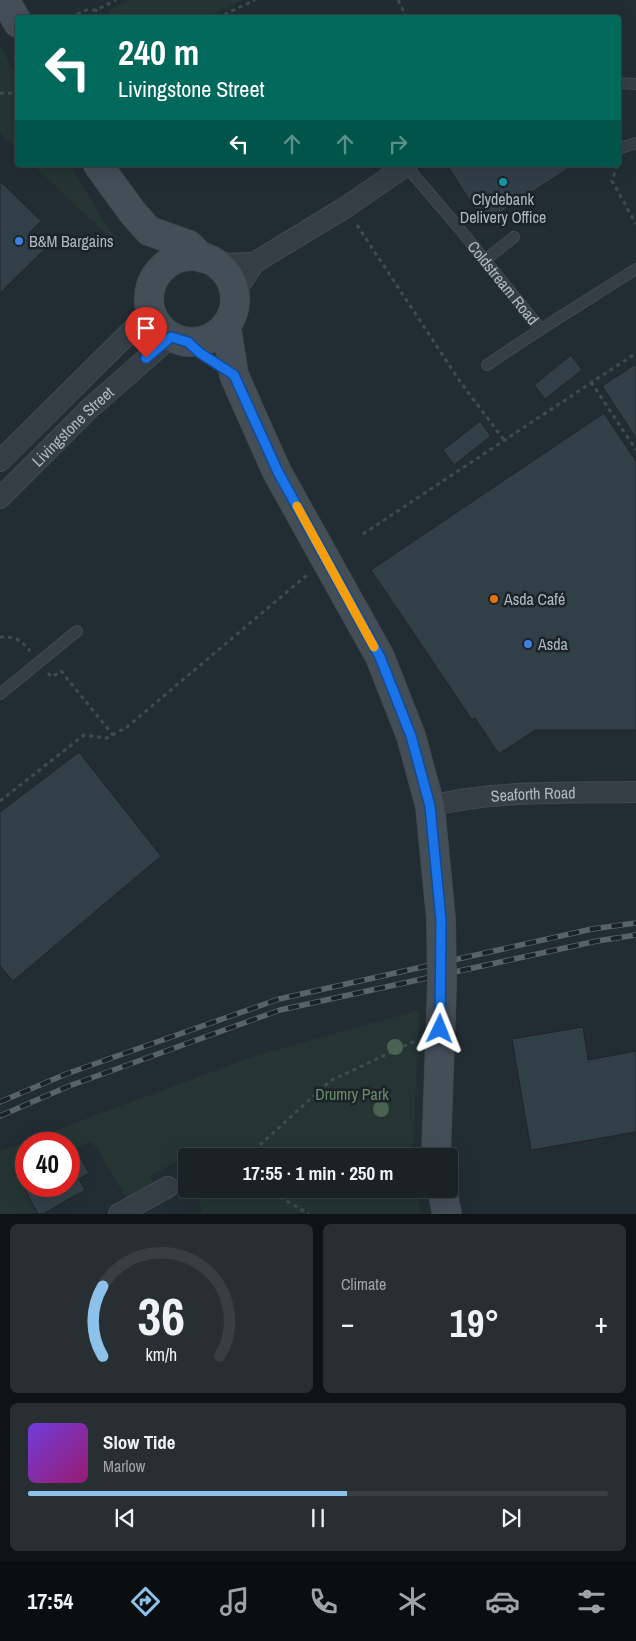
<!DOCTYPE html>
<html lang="en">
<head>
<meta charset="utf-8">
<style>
  body { margin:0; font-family:"Archivo Narrow",sans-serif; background:#272f32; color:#f1f3f6; height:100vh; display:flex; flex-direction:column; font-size:19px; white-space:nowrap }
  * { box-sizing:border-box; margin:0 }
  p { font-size:16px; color:#9fa4a7 }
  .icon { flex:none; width:28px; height:28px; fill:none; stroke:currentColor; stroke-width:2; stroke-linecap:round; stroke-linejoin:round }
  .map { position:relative; height:1214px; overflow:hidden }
  .details { display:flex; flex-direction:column; gap:10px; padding:10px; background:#0e1315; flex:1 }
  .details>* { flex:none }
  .guide { position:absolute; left:15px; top:15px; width:606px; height:152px; border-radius:5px; box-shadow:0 5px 20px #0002,0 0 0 1px #383f43; background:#00695c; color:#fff; overflow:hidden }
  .speed { position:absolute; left:15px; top:1132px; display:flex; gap:10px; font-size:25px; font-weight:700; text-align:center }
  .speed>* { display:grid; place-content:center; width:65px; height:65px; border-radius:50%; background:#1a2226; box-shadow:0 5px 20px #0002,0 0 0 1px #383f43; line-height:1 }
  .speed .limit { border:8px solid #d22; background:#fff; color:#111 }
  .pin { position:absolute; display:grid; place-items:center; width:42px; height:42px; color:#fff; margin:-51px -21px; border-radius:50% 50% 50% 0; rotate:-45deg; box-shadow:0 0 5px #0007 }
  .pin .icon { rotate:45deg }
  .me { position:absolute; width:55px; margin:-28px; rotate:2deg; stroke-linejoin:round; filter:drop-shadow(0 0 4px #0008) }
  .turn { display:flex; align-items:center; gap:18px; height:105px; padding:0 20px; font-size:22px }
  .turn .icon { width:65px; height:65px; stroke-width:2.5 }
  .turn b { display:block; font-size:35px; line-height:42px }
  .lanes { display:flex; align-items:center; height:48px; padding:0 20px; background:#0003; justify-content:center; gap:25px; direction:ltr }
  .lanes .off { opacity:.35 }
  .big { font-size:38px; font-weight:700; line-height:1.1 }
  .details .widget { flex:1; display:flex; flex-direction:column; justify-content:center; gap:8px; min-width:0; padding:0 18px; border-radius:8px; background:#272f32 }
  .details .dial { align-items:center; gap:0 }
  .dial svg { height:130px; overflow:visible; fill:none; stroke:#383f43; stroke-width:7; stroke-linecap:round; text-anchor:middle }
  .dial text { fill:#f1f3f6; stroke:none }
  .song { display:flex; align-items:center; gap:15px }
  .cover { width:60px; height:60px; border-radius:8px; background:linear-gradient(135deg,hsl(260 70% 55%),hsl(320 70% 35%)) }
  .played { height:5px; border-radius:2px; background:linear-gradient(90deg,#8cc2e9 55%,#383f43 55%) }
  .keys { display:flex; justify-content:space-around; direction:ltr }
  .heat { display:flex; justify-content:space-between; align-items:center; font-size:28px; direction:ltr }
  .details .tiles { flex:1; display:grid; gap:10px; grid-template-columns:1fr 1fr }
  .widget:last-child { grid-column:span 2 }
  .trip { position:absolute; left:178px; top:1148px; width:280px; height:50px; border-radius:5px; background:#1a2226; box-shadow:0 5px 20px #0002,0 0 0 1px #383f43; font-weight:700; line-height:50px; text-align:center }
  .tabs { display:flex; height:80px; justify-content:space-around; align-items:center; background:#0a0e0f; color:#9fa4a7 }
  .tabs .icon { width:35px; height:35px }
  .tabs .selected { color:#8cc2e9 }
  .tabs b { font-size:22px; color:#f1f3f6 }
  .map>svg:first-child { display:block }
  .green { fill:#243533 }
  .building { fill:#313f47; stroke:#1d252b }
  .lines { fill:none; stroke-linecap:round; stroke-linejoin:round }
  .lane-casing { stroke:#414a51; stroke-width:12 }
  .street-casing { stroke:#414a51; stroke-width:22 }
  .secondary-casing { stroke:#414a51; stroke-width:30 }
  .path { stroke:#3c4d4b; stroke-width:3; stroke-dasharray:4 4; stroke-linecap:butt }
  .lane { stroke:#353e44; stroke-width:10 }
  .street { stroke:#353e44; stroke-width:20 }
  .secondary { stroke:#444e57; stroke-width:28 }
  .rail-casing { stroke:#57636b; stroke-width:5.5 }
  .rail { stroke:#1b2329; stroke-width:4; stroke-dasharray:11; stroke-linecap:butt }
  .secondary-bridge-casing { stroke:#414a51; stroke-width:30; stroke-linecap:butt }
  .secondary-bridge { stroke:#444e57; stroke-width:28 }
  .tree { fill:#4a6252 }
  .route-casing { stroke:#114b97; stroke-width:12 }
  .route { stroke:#1a73e8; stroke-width:9 }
  .slow { stroke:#f59e0b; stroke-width:9 }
  .culture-dot { fill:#0f9aa8; stroke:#1b2329; stroke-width:2 }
  .shop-dot { fill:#3f7fe0; stroke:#1b2329; stroke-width:2 }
  .food-dot { fill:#e8710a; stroke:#1b2329; stroke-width:2 }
  .labels { text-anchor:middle; stroke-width:5; stroke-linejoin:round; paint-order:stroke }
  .poi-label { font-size:16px; fill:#afb9c1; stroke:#1b2329; text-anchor:start }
  .street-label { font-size:16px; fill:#afb9c1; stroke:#1b2329 }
  .park-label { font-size:16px; fill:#6a8e6c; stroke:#1b2329 }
</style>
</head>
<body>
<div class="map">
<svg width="636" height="1214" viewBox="0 0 636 1214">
  <rect width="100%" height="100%" fill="#222d33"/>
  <!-- green -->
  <g class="green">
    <polygon points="130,0 240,0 240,1 207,17 107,17 110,9"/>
    <polygon points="0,46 17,76 17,150 0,133"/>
    <polygon points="33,165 70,165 120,247"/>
    <polygon points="419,1010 413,1156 186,1156 186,1173 180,1159 151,1176 154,1189 129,1203 92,1141 69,1151 69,1144 26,1144 26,1170 24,1182 38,1213 0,1214 0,1151 257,1055"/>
    <polygon points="193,1189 416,1189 421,1213 203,1213"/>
  </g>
  <!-- building -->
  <g class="building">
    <polygon points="447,165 566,165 568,169 484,223"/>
    <polygon points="0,181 41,221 29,233 45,249 0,293"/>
    <polygon points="571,355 582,370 545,399 534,385"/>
    <polygon points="636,364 636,438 602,386"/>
    <polygon points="604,413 636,461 636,730 535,730 499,754 475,718 472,720 371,570"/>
    <polygon points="480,421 491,436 454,465 443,450"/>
    <polygon points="79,752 161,856 13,981 0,966 0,812"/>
    <polygon points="583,1027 588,1060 636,1051 636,1132 531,1150 512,1039"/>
    <polygon points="76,1150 89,1173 79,1179 85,1190 43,1214 38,1214 20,1181 26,1178 26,1186 69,1186 69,1154"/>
  </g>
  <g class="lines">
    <!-- lane casing -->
    <g class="lane-casing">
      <g id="lane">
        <polyline points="619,83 636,84"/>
        <polyline points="619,146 621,148 636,143"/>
        <path id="s1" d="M406,166L459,228L540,328"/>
        <polyline points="485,260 514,237"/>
        <path d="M487,365C536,331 586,301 636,269"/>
        <polyline points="0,694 77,631"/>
      </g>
    </g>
    <!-- street casing -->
    <g class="street-casing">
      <g id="street">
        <polyline points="217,264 254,263"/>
        <polyline points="235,292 254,263 346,207 407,165"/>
        <polyline points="0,461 151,311"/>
        <path id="s2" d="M0,498L89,409L171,337"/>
        <path id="s3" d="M430,806C497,790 568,793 636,792"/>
        <polyline points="119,1214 168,1187"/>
      </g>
    </g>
    <!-- secondary casing -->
    <g class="secondary-casing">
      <g id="secondary">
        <polyline points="5,0 18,23"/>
        <polyline points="98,165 133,213 149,231 189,245 202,258"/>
        <circle cx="192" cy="299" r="43"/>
        <polyline points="226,325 234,375 248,407 277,472 380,657 411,736 430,806 441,919"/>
        <polyline points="436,1156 442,985"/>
        <polyline points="442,1189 447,1214"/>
      </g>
    </g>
    <!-- path -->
    <g class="path">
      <polyline points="398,0 407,18"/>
      <polyline points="70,18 86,10 96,10 116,0"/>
      <polyline points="90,18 96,10 95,18"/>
      <polyline points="217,18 255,0"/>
      <polyline points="0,93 18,93"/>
      <polyline points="617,165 612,181 636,224"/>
      <polyline points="357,225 461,383 504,440"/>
      <polyline points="591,382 636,450"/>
      <polyline points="363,534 636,353"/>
      <path d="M0,637C16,637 20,639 30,651"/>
      <polyline points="48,673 52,677 61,671 113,735"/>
      <polyline points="0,801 84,735 107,738 127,727 307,575"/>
      <polyline points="248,1156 330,1081 417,1040"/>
      <polyline points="266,1189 309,1214"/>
    </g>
    <!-- lane -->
    <use href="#lane" class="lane"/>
    <!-- street -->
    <use href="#street" class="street"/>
    <!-- secondary -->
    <use href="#secondary" class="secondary"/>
    <!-- rail casing -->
    <g class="rail-casing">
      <g id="rail">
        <polyline points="0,1102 66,1074 279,999 592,929 636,923"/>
        <polyline points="0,1116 69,1086 280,1010 597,941 636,935"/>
      </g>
    </g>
    <!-- rail -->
    <use href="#rail" class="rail"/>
    <!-- secondary-bridge casing -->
    <g class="secondary-bridge-casing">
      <polyline id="secondary-bridge" points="441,919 442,985"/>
    </g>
    <!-- secondary-bridge -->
    <use href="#secondary-bridge" class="secondary-bridge"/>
  </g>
  <!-- trees -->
  <g class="tree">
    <circle cx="395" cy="1047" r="8"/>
    <circle cx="381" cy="1109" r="8"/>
  </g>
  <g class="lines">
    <!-- route casing -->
    <g class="route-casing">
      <polyline id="route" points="146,358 171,337 188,342 200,353 234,375 278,472 380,657 411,736 430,806 441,920 440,1029"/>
    </g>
    <!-- route -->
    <use href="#route" class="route"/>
    <!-- slow -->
    <polyline class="slow" points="297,506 374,647"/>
  </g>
  <!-- markers -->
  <circle class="culture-dot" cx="503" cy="182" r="5"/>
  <g class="shop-dot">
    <circle cx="19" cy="241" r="5"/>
    <circle cx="528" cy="644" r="5"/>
  </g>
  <circle class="food-dot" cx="494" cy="599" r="5"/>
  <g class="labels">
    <!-- poi labels -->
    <g class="poi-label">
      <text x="503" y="205" text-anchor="middle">Clydebank<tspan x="503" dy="18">Delivery Office</tspan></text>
      <text x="29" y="247">B&amp;M Bargains</text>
      <text x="504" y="605">Asda Café</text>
      <text x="538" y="650">Asda</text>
    </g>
    <!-- street labels -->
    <g class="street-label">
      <text dy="6" stroke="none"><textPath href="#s1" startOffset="152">Coldstream Road</textPath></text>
      <text dy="6" stroke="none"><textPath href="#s2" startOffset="102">Livingstone Street</textPath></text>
      <text dy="6" stroke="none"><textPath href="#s3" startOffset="104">Seaforth Road</textPath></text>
    </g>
    <!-- park labels -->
    <g class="park-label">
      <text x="352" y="1100">Drumry Park</text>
    </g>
  </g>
</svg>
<div class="speed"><div class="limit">40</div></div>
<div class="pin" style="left:146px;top:358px;background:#d93025"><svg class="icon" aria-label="arrive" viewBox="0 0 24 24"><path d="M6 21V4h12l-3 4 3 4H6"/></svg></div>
<svg class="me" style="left:440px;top:1029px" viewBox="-20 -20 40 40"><path d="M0-17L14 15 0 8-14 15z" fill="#1a73e8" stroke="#fff" stroke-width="4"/></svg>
<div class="trip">17:55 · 1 min · 250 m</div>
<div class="guide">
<div class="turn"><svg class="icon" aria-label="left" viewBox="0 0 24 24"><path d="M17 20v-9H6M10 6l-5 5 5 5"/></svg><div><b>240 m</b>Livingstone Street</div></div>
<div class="lanes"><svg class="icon" aria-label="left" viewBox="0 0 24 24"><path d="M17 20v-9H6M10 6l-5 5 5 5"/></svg><svg class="icon off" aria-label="ahead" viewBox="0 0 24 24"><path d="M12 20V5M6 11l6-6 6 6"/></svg><svg class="icon off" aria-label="ahead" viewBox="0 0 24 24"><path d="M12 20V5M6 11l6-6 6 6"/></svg><svg class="icon off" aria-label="right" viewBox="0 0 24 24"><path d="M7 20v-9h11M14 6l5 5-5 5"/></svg></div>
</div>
</div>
<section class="details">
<div class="tiles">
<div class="widget dial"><svg viewBox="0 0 100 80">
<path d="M14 69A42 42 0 1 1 86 69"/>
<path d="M14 69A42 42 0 0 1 14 26" stroke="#8cc2e9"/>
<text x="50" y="56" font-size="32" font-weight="700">36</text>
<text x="50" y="72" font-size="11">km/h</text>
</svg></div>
<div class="widget"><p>Climate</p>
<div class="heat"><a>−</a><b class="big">19°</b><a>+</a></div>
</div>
<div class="widget">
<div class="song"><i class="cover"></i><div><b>Slow Tide</b><p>Marlow</p></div></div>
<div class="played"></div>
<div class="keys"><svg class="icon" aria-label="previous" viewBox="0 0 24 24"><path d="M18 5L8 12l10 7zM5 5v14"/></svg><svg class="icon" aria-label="pause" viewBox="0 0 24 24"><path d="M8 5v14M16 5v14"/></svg><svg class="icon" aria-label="next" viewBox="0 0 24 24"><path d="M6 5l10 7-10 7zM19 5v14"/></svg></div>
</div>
</div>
</section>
<nav class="tabs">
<b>17:54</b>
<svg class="icon selected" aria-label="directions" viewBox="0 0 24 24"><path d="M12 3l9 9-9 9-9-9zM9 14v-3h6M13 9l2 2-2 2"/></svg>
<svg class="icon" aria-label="music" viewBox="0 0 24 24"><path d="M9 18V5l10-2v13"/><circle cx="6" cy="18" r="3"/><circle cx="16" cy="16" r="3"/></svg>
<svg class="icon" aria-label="phone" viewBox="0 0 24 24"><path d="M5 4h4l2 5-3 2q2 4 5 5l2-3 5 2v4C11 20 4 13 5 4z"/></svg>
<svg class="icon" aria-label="climate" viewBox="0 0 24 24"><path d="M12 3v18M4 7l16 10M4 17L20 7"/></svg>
<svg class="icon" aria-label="car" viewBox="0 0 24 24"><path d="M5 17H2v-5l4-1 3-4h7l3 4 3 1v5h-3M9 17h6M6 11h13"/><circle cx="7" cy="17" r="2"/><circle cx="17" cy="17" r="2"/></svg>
<svg class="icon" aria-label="filters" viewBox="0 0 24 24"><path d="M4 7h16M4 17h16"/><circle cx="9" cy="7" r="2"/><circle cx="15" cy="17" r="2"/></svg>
</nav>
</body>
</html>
